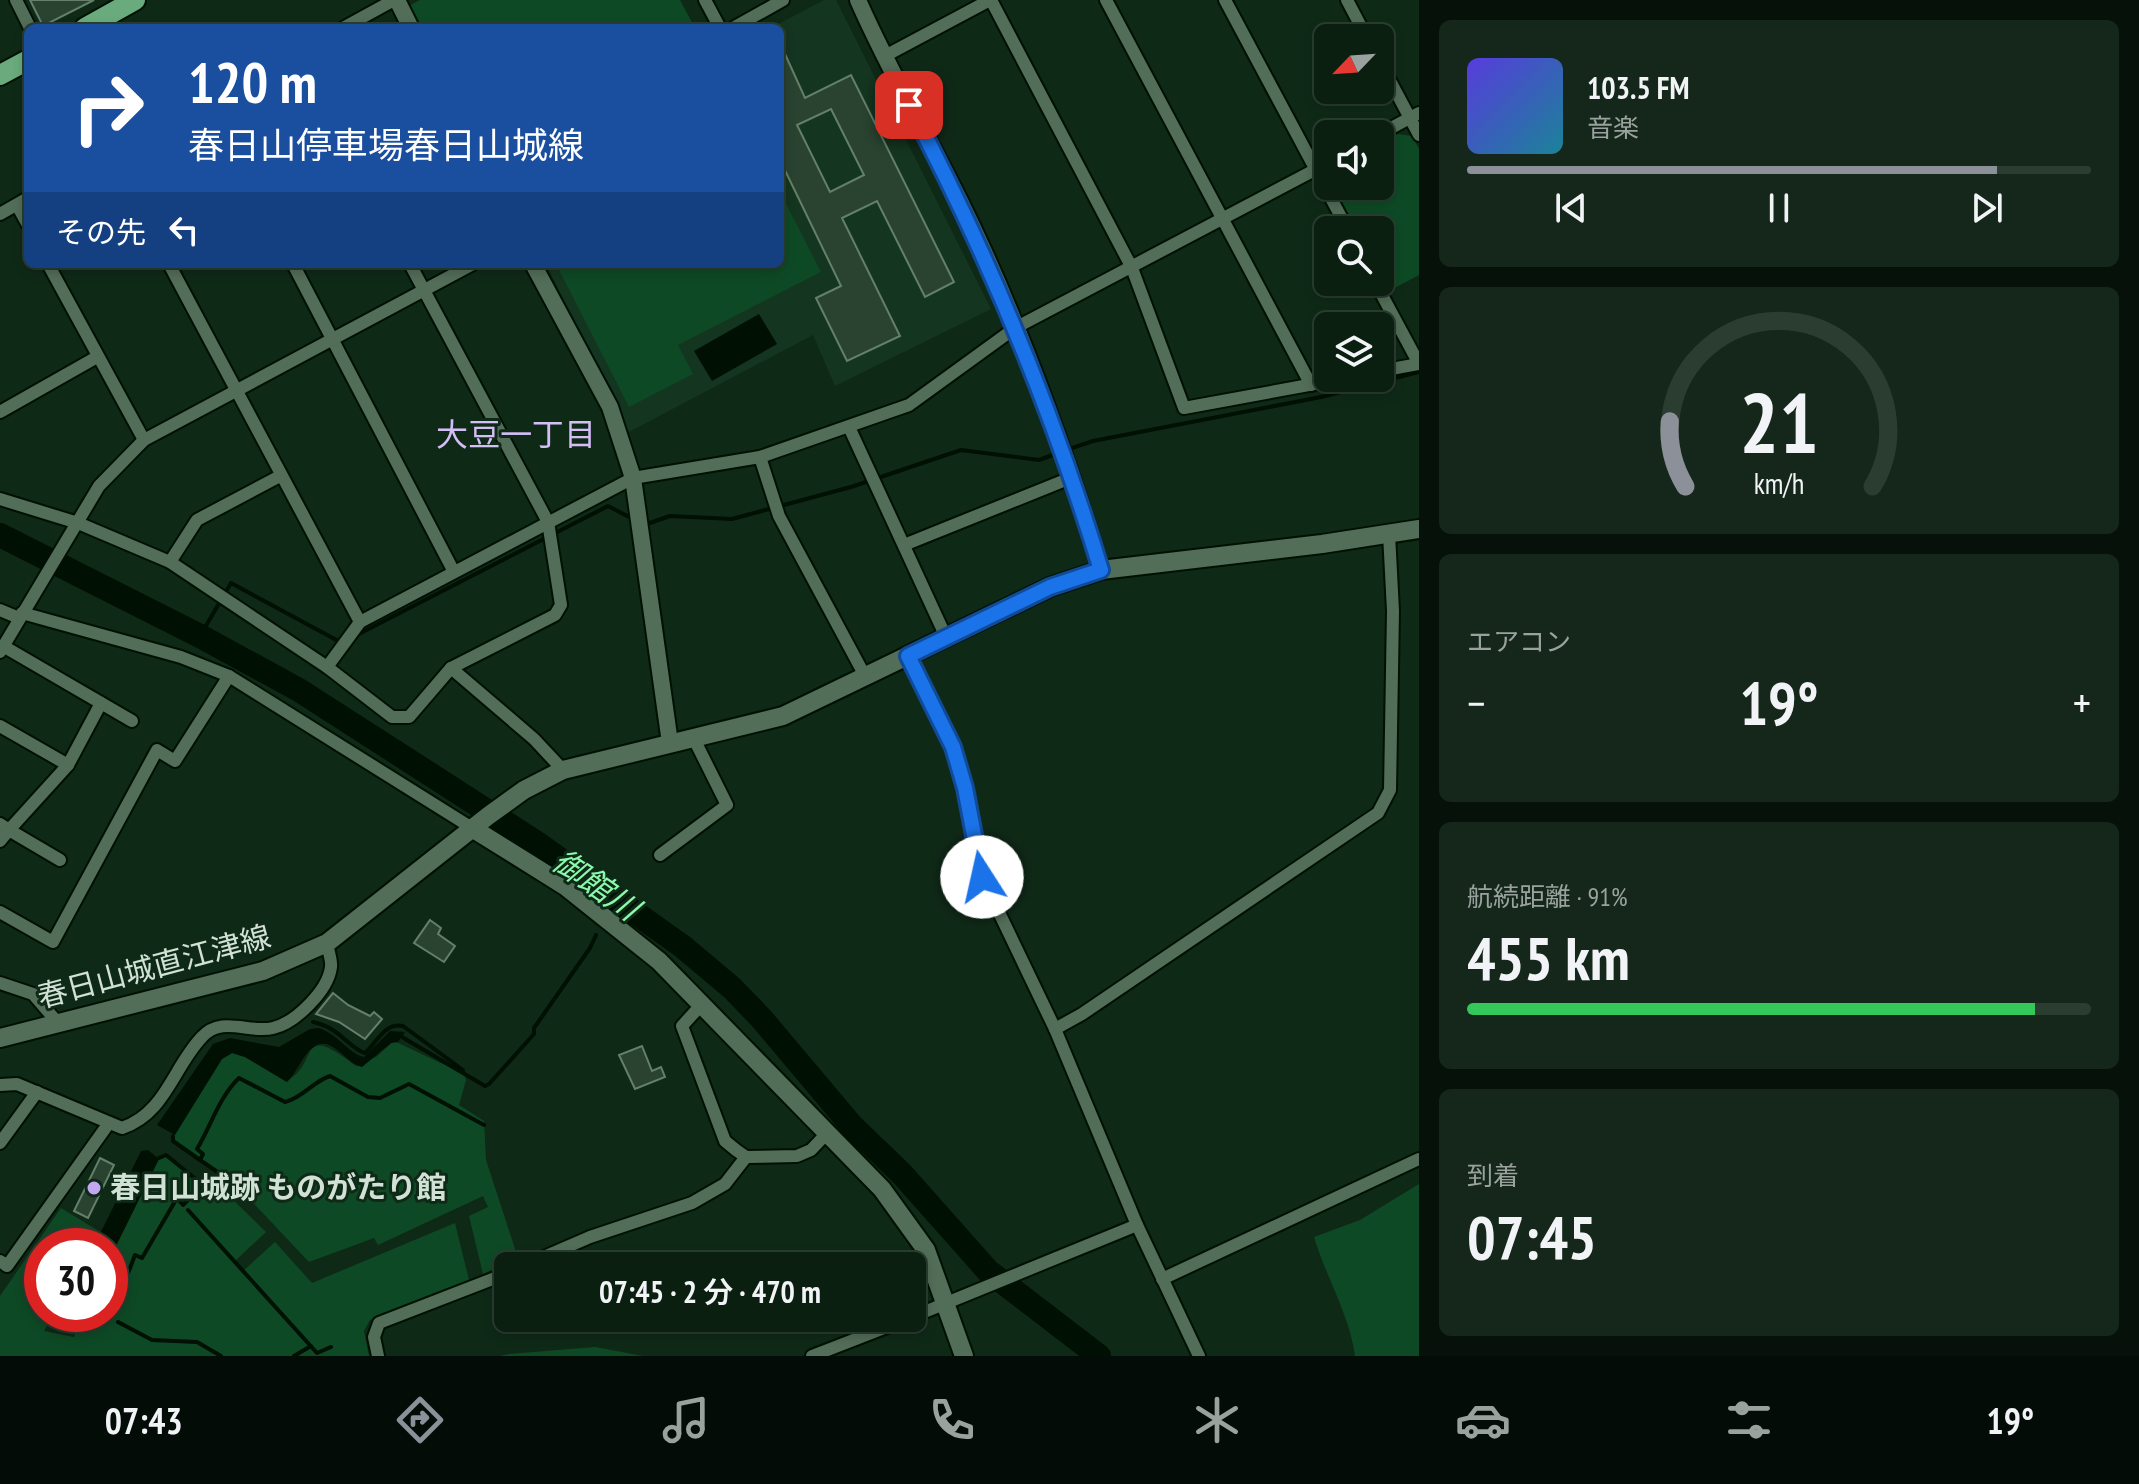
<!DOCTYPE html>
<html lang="ja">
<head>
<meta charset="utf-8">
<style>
  body { margin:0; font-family:"PT Sans Narrow","Noto Sans JP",sans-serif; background:#14271a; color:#f1f3f6; height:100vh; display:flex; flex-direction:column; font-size:30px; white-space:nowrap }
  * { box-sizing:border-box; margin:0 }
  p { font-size:26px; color:#9aa29f }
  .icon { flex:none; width:44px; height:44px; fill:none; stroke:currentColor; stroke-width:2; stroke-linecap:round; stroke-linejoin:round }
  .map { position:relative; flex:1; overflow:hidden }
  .side { display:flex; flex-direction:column; gap:20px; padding:20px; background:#061109; width:720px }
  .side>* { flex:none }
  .top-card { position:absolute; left:24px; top:24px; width:760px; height:244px; border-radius:12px; box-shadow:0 4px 12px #0003,0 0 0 2px #2b3d31; background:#1a4fa0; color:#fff; overflow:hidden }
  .needle { width:52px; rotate:245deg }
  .buttons { position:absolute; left:1314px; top:24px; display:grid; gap:16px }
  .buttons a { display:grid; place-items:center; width:80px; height:80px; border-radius:12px; background:#0b1f11; box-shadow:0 4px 12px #0003,0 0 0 2px #2b3d31; font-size:40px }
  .speed { position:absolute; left:24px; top:1228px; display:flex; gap:16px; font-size:40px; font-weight:700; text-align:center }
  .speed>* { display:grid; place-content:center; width:104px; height:104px; border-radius:50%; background:#0b1f11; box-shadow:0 4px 12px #0003,0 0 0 2px #2b3d31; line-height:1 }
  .speed .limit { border:12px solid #d22; background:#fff; color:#111 }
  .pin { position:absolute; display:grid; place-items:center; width:68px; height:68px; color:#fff; margin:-34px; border-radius:16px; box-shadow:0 4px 12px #0006 }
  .me { position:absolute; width:88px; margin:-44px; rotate:350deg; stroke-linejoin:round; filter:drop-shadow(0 0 6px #0008) }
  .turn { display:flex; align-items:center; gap:28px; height:168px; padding:0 32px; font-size:36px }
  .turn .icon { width:104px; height:104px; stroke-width:2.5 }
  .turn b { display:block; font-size:56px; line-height:68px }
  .then { display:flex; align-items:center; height:76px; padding:0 32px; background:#0003; gap:16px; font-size:30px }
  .big { font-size:60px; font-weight:600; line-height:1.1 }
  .side .widget { flex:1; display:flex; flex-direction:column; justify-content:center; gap:12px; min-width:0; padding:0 28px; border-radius:12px; background:#14271a }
  .side .dial { align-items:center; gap:0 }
  .dial svg { height:208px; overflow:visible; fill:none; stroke:#2b3d31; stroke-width:7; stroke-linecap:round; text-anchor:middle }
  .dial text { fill:#f1f3f6; stroke:none }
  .song { display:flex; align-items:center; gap:24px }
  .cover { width:96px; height:96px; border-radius:12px; background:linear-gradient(135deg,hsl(250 70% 55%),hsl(190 70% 35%)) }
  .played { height:8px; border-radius:4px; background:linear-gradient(90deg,#8c9099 85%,#2b3d31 85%) }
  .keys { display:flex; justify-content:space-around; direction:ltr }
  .heat { display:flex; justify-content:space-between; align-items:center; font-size:44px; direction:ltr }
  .charge { height:12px; border-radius:6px; background:linear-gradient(90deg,#34c759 91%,#2b3d31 0) }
  .trip { position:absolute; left:494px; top:1252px; width:432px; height:80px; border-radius:12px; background:#0b1f11; box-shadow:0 4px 12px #0003,0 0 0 2px #2b3d31; font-weight:600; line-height:80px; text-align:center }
  .tab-bar { display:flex; height:128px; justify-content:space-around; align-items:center; background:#040c07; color:#9aa29f }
  .tab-bar .icon { width:56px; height:56px }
  .tab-bar .current { color:#8c9099 }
  .tab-bar b { font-size:36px; color:#f1f3f6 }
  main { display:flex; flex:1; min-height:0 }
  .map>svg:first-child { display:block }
  .built { fill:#14351f }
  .green { fill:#0e4925 }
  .water { fill:#001003 }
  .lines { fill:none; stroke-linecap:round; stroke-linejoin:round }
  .stream { stroke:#001003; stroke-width:4 }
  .river { stroke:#001003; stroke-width:24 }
  .building { fill:#294330; stroke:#64806a; stroke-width:2; fill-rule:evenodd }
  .minor-casing { stroke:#001103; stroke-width:16 }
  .tertiary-casing { stroke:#001103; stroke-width:20 }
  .secondary-casing { stroke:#001103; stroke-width:22 }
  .primary-casing { stroke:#001103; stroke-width:24 }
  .minor { stroke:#526d58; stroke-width:12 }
  .tertiary { stroke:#526d58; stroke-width:16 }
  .secondary { stroke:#526d58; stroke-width:18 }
  .primary { stroke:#69ab7c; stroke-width:20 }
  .route-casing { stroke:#114b97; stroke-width:20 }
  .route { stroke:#1a73e8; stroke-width:14 }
  .poi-dot { fill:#c4a7f1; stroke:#0f2917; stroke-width:3 }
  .labels { text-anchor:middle; stroke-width:6; stroke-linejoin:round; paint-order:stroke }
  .street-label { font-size:30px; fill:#d1e1d5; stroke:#0f2917 }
  .poi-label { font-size:30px; font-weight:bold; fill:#d1e1d5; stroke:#0f2917; text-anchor:start }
  .neighbourhood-label { font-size:32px; fill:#d4bef6; stroke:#0f2917 }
  .water-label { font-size:32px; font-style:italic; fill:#8bf9ac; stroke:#0f2917 }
</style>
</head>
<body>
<main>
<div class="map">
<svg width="1419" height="1356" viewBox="0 0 1419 1356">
  <rect width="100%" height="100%" fill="#0f2917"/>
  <!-- built -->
  <polygon class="built" points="824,0 836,0 991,309 835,386 813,335 629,432 546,264 780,264 780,28 771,28"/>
  <!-- green -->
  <g class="green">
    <polygon points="420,0 680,0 695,28 418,28 407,7"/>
    <polygon points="1398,134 1412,136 1419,149 1419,275 1387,292 1380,279 1380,230 1354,230 1331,186 1380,186 1380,144"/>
    <polygon points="780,192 821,272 678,345 693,374 629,407 556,264 780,264"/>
    <path d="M394,1041L464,1074L466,1080L459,1105L484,1121L486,1160L518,1258L483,1274L469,1216L488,1207L483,1196L378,1245L374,1238L309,1262L243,1192L174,1141V1135L222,1059L232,1053L245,1057L285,1081C321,1067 294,1018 356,1066L376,1057Z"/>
    <polygon points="166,1156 221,1195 225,1192 266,1232 235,1261 243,1271 275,1242 312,1283 455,1223 469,1280 370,1320 364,1331 369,1356 0,1356 0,1296 61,1208 97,1230 89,1246 42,1246 42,1314 54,1314 44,1331 74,1337 83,1314 110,1314 110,1258 159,1159"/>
    <path d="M1419,1184V1356H1355C1350,1316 1326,1277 1314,1237L1360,1220Z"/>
    <polygon points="595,1347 643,1356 500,1356 509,1354"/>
  </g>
  <!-- water -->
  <g class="water">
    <polygon points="759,314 777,344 712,381 694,351"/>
    <path d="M319,1028C339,1035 349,1054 364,1057L390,1031L405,1032L398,1042L391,1043L362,1067C349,1064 341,1050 329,1045C308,1037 299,1072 287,1082L245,1057L232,1053L222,1059L175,1135L157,1125L213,1044L230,1038L279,1047L310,1029Z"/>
    <polygon points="148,1150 159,1159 110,1258 110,1246 94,1246 141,1151"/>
  </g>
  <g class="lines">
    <!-- stream -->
    <g class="stream">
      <polyline points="1066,450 1093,441 1321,397 1419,372"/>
      <polyline points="644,525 670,516 732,519 851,487 961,450 1039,460 1058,453"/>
      <polyline points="200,636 231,583 342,643"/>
      <polyline points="353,637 608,506 633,519"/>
      <path d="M313,1022C341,1028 348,1048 365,1053C377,1042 385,1022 403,1026L463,1070"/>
      <polyline points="402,1037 485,1086 489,1084 534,1034 534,1028 590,948 596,935"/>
      <path d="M173,1136V1141L200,1160L203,1154L197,1149C211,1126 219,1097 239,1078L285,1102C304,1097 312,1082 330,1076L368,1097L380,1098L409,1084L484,1125"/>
      <polyline points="200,1160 232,1182"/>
      <polyline points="209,1188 220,1197"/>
      <polyline points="188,1210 317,1353 331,1347"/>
      <polyline points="112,1315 135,1255 142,1258 177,1198 183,1205 203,1185 166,1155 159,1158"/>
      <polyline points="118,1322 152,1340 197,1342 221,1356"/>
      <polyline points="294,1356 311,1346"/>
    </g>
    <!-- river -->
    <polyline class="river" points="0,535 200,636 299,690 537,843 682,946 732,988 761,1018 852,1126 902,1174 988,1271 1099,1356"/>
  </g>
  <!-- building -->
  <g class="building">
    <polygon points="30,0 94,0 43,26"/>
    <path d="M780,43L805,98L851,75L954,282L925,297L877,201L842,218L900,336L847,361L816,298L841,286L780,160ZM831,109L864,175L830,192L797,125Z"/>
    <polygon points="430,920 441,928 438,934 455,946 444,962 414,943"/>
    <polygon points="333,993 348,1005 370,1016 374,1012 382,1019 365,1039 339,1022 316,1014"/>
    <polygon points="642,1046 652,1071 661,1067 665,1077 635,1089 619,1055"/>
    <polygon points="100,1158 114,1165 88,1218 74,1211"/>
  </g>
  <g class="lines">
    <!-- minor casing -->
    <g class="minor-casing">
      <g id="minor">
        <polyline points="16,0 30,28"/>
        <polyline points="705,0 720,28"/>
        <polyline points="991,0 1132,268 1184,408 1347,378"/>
        <polyline points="1106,0 1311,385"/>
        <polyline points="1225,0 1348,230"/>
        <polyline points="1347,0 1367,38"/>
        <polyline points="343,28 394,0"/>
        <polyline points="733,28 783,0"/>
        <polyline points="883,57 990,0"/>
        <polyline points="1380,62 1419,135"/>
        <polyline points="1380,134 1419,113"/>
        <polyline points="17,205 28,225"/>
        <polyline points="0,214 28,198"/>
        <polyline points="48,264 144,440"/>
        <polyline points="169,264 360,622"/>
        <polyline points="293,264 454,572"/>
        <polyline points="1375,282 1419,364"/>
        <polyline points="1380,371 1419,364"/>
        <polyline points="0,412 97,357"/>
        <polyline points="849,427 946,637"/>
        <polyline points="760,457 779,516 865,676"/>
        <polyline points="0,499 78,523 170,562 327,667 392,717 409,717 451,668 555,615 561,605 548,522 410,264"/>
        <polyline points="904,545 1073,477"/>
        <polyline points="170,562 197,520 280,476"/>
        <polyline points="0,610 19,618"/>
        <polyline points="22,613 181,657 229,676 472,828"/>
        <polyline points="3,646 132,721"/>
        <polyline points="0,652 99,486 144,440 473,264"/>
        <polyline points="908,656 953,747 965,788 982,877 1055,1029 1137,1225 1199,1356"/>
        <polyline points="327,667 360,622 633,478 760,457 909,405 1015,328 1328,163"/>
        <polyline points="451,668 534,739 563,770"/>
        <polyline points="0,726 68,765"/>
        <polyline points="0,824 9,830 68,765 101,703"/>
        <polyline points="0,841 9,830 60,860"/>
        <polyline points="660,855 727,805 693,737"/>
        <polyline points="0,912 53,942 157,750 175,761 229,676"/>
        <polyline points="0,983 33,994 58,1023"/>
        <polyline points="702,1004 682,1026 725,1141 736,1150 746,1157 797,1156 811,1150 828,1132"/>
        <polyline points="1055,1029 1082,1014 1378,813 1390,790 1393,611 1389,534"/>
        <path d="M0,1085L17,1084L122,1128C166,1113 173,1067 202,1037C222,1015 249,1034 273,1028C295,1023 328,991 331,967C332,960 328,951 327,943"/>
        <polyline points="0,1143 37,1092"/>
        <polyline points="0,1261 7,1266 109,1123"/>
        <polyline points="523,1266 590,1237 692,1203 725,1184 746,1157"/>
        <polyline points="1162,1279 1419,1159"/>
        <polyline points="912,1317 1137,1225"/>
        <polyline points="378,1356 374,1337 379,1323 508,1273"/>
        <polyline points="812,1356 910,1318"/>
      </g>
    </g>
    <!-- tertiary casing -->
    <g class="tertiary-casing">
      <g id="tertiary">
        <polyline points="397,0 411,28"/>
        <path d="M858,0C888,69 926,133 960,201C1018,318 1063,445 1101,570"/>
        <polyline points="533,264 610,407 633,478 670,743"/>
      </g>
    </g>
    <!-- secondary casing -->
    <g class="secondary-casing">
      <g id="secondary">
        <polyline points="472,828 565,886 659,961 882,1189 926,1250 964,1356"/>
        <polyline points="0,1038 263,971 327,943 488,816 524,790 563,770 783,716 1050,587 1101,570 1322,544 1419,529"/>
      </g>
    </g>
    <!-- primary casing -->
    <g class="primary-casing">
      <g id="primary">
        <polyline points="85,28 135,0"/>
        <polyline points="0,75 28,60"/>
      </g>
    </g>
    <!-- minor -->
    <use href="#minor" class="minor"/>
    <!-- tertiary -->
    <use href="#tertiary" class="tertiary"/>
    <!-- secondary -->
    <use href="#secondary" class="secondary"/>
    <!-- primary -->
    <use href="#primary" class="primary"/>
  </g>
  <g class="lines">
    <!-- route casing -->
    <g class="route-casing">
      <path id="route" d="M909,105C988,254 1052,409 1101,570L1050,587L908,656L953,747L965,788L982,877"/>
    </g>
    <!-- route -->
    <use href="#route" class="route"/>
  </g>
  <!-- markers -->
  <circle class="poi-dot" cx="94" cy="1188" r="8"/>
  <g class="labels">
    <!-- street labels -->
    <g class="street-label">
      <text transform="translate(154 967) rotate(-15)" y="10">春日山城直江津線</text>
    </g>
    <!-- poi labels -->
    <g class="poi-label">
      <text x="110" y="1198">春日山城跡 ものがたり館</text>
    </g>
    <!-- neighbourhood labels -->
    <g class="neighbourhood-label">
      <text x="516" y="446">大豆一丁目</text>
    </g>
    <!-- water labels -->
    <g class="water-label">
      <text transform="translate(596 885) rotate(35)" y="11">御館川</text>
    </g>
  </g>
</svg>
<div class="buttons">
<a><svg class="needle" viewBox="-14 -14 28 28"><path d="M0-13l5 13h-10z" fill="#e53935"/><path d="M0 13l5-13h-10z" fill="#9aa29f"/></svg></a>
<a><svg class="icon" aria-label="sound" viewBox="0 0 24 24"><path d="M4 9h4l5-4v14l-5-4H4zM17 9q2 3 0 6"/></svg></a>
<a><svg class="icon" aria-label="search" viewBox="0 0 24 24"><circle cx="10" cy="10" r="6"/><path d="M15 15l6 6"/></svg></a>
<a><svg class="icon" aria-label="layers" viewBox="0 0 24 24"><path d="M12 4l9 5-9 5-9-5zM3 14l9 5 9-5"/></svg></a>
</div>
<div class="speed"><div class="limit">30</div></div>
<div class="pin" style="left:909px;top:105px;background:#d93025"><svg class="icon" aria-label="arrive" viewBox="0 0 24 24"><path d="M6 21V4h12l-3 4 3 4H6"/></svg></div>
<svg class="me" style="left:982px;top:877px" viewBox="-20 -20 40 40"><circle r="19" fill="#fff"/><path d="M0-13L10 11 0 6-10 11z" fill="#1a73e8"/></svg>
<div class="trip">07:45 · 2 分 · 470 m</div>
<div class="top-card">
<div class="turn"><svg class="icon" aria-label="right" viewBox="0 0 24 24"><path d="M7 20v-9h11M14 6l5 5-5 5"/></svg><div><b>120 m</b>春日山停車場春日山城線</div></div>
<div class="then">その先<svg class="icon" aria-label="left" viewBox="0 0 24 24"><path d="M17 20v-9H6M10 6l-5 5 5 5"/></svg></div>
</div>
</div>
<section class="side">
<div class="widget">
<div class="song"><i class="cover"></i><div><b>103.5 FM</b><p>音楽</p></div></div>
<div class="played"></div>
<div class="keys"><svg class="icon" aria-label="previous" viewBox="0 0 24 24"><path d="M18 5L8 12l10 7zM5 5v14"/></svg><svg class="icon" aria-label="pause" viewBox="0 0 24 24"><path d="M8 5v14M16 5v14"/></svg><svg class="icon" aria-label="next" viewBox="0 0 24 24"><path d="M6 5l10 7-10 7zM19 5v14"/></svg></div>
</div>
<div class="widget dial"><svg viewBox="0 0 100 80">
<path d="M14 69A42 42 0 1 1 86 69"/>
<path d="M14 69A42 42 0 0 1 8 44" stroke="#8c9099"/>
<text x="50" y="56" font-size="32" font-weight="700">21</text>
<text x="50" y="72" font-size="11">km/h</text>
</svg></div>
<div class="widget"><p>エアコン</p>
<div class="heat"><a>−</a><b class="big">19°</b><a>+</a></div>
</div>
<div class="widget"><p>航続距離 · 91%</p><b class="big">455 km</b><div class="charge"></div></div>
<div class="widget"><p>到着</p><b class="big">07:45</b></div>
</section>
</main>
<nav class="tab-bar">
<b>07:43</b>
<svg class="icon current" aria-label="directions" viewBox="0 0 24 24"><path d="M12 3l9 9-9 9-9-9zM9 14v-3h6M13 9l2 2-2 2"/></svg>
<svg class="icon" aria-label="music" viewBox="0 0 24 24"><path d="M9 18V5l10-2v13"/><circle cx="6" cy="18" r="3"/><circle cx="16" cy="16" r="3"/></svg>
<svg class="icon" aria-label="phone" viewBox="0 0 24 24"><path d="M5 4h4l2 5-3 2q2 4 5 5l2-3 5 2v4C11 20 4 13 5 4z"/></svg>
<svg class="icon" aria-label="climate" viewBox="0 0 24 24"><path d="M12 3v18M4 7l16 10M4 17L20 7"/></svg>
<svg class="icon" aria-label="car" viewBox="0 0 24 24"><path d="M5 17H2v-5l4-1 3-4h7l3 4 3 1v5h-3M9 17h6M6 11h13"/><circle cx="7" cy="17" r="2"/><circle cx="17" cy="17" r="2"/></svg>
<svg class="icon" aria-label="filters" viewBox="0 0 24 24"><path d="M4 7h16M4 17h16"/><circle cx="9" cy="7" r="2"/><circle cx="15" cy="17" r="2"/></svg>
<b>19°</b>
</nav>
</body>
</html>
